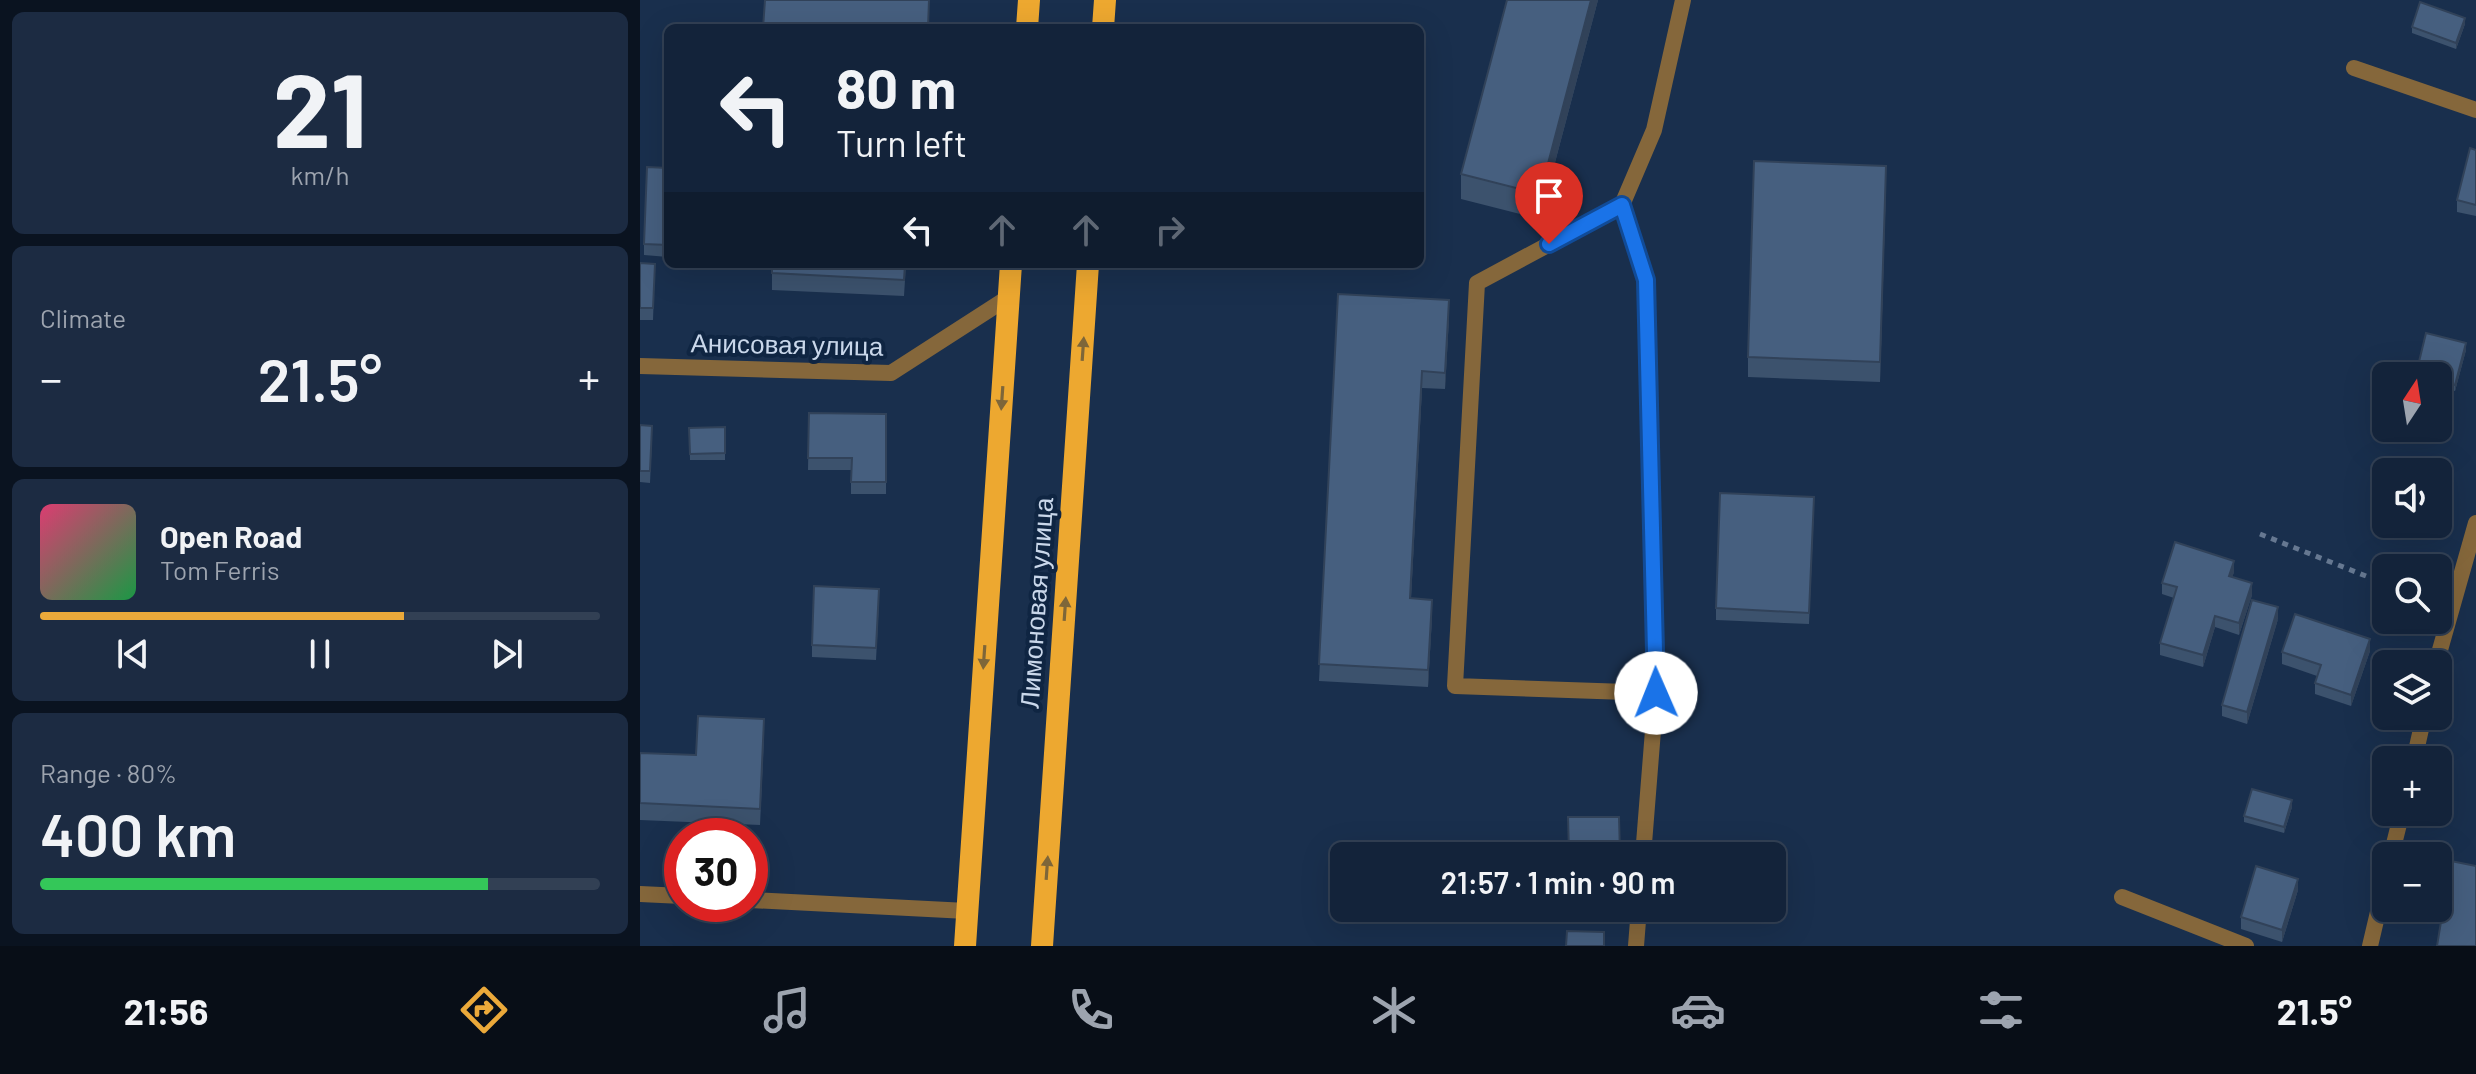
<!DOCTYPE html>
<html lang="en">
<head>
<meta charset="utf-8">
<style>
  body { margin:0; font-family:Barlow,sans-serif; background:#1c2b42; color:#f1f3f6; height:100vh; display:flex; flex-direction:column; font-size:30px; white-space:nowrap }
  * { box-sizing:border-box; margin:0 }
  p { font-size:26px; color:#9da4af }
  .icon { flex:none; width:44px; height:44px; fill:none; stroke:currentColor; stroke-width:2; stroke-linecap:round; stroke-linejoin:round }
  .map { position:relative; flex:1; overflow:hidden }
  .details { display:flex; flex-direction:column; gap:12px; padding:12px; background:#0a1320; width:640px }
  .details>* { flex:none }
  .top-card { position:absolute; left:24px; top:24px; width:760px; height:244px; border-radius:12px; box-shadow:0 8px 32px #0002,0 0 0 2px #324054; background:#13233a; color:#f1f3f6; overflow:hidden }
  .needle { width:52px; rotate:12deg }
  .fabs { position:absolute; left:1732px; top:362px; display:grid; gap:16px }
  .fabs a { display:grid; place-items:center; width:80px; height:80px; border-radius:12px; background:#13233a; box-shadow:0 8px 32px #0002,0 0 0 2px #324054; font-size:40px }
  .speed { position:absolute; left:24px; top:818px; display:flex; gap:16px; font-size:40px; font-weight:700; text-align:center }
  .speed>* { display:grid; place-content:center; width:104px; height:104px; border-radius:50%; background:#13233a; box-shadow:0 8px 32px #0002,0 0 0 2px #324054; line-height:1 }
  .speed .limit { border:12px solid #d22; background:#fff; color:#111 }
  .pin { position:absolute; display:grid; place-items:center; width:68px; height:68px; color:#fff; margin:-82px -34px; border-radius:50% 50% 50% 0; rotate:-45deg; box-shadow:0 0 8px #0007 }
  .pin .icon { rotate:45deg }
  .me { position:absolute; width:88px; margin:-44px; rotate:359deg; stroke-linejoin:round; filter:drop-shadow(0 0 6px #0008) }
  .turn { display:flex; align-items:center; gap:28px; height:168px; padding:0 40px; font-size:36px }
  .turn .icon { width:104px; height:104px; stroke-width:2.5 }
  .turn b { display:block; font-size:56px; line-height:68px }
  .lanes { display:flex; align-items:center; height:76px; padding:0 40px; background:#0003; justify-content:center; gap:40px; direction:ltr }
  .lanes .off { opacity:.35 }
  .big { font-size:60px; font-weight:600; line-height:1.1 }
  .details .card { flex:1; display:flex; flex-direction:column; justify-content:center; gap:12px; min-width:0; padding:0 28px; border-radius:12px; background:#1c2b42 }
  .details .dial { align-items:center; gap:0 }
  .dial b { font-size:104px; line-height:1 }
  .song { display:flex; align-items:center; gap:24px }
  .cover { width:96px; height:96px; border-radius:12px; background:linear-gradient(135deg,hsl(340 70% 55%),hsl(140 70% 35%)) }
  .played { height:8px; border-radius:4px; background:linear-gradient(90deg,#eba93a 65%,#324054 65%) }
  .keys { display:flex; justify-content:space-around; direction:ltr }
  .heat { display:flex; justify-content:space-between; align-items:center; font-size:44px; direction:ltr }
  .charge { height:12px; border-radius:6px; background:linear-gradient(90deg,#34c759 80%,#324054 0) }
  .trip { position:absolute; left:690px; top:842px; width:456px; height:80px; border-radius:12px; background:#13233a; box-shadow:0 8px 32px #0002,0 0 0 2px #324054; font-weight:600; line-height:80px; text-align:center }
  .tabs { display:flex; height:128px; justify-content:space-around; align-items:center; background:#080e17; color:#9da4af }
  .tabs .icon { width:56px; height:56px }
  .tabs .active { color:#eba93a }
  .tabs b { font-size:36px; color:#f1f3f6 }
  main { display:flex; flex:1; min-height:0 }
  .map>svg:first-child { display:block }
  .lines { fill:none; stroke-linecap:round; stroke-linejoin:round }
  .path { stroke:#667891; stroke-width:5; stroke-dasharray:6 6; stroke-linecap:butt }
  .service { stroke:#85673b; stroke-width:16 }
  .minor { stroke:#85673b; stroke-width:16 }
  .trunk { stroke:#eda830; stroke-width:22 }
  .wall { fill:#3c526d }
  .shaded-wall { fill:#314259 }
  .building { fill:#465f7f; stroke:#314259; stroke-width:2 }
  .oneway { fill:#7e6639 }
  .route-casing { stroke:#114b97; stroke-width:20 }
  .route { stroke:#1a73e8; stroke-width:14 }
  .labels { text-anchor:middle; stroke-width:8; stroke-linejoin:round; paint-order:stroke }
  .street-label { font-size:26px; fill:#c9d7ea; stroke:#0f2542 }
</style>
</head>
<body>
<main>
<section class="details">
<div class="card dial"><b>21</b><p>km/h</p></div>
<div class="card"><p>Climate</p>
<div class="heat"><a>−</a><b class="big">21.5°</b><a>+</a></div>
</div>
<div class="card">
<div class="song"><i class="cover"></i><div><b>Open Road</b><p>Tom Ferris</p></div></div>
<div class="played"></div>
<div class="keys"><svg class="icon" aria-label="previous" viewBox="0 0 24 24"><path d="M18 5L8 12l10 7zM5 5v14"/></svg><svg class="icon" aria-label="pause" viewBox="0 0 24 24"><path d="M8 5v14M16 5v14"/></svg><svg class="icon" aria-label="next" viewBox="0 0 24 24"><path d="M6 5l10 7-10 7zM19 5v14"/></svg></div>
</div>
<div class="card"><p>Range · 80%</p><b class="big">400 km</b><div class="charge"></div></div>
</section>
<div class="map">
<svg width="1836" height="946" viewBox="0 0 1836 946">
  <rect width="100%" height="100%" fill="#192f4d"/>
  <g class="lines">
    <!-- path -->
    <polyline class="path" points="1620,534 1746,584"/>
    <!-- service -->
    <polyline class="service" points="982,205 837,283 815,686 1016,693"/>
    <!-- minor -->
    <g class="minor">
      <polyline points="1714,68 1836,110"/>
      <polyline points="0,366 251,373 369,297"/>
      <polyline points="1796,664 1836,523"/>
      <polyline points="1774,760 1784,716"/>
      <polyline points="1003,856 1016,693 1006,280 982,205 1014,130 1043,0"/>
      <polyline points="1751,856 1762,812"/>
      <polyline points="0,894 42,896"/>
      <polyline points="1482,897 1606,946"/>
      <polyline points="110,900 327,911"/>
      <polyline points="996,946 999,908"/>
      <polyline points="1730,946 1746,878"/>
    </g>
    <!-- trunk -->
    <g class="trunk">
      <polyline points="387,28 389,0"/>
      <polyline points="463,28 465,0"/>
      <polyline points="325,946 371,264"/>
      <polyline points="402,946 448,264"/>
    </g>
  </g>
  <!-- wall -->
  <g class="wall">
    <polygon points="867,0 958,0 900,219 821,199 821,174"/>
    <polygon points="1825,24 1816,49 1772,33 1772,27"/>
    <polygon points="1836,150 1836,216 1817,212 1817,200"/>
    <polygon points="28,168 28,257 4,255 4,244"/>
    <polygon points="1246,186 1240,382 1108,377 1108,357"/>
    <polygon points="0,263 15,264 13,320 0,320"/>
    <polygon points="266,264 264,296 132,290 132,273"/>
    <polygon points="698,294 809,317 805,389 782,388 771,599 792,617 788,687 679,681"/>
    <polygon points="1826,350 1815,391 1798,386 1798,376 1776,376 1776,374"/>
    <polygon points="169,413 246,414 246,494 211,494 211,470 168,470"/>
    <polygon points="0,425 12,438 10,483 0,482"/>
    <polygon points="85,427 85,460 50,460 49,428"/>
    <polygon points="1174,509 1169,624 1076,620 1076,608"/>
    <polygon points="1594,572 1592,577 1612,595 1599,635 1575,627 1563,667 1520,655 1520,643 1534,598 1522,594 1522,583"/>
    <polygon points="239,601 236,660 172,657 172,645"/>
    <polygon points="1638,619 1607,724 1582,716 1582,705"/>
    <polygon points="1730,651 1711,706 1675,694 1675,683 1677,676 1642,664 1642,652"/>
    <polygon points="124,736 120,825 0,820 0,753 56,755"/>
    <polygon points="1652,807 1644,833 1604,822 1604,816"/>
    <polygon points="928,817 979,817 980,856 929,856"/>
    <polygon points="1658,890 1642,942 1601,929 1601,917"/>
    <polygon points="919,908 970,908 969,922 919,920"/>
  </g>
  <!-- shaded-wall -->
  <g class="shaded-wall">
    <polygon points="951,0 958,0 900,219 900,194"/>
    <polygon points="1825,18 1825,24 1816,49 1816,43"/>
    <polygon points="1246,166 1246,186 1240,382 1240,362"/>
    <polygon points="809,300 809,317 805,389 805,373"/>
    <polygon points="1826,343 1826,350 1815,391 1815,385"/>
    <polygon points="782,371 782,388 770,615 770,598"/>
    <polygon points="1594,561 1594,572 1589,588 1589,576"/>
    <polygon points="1612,583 1612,595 1599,635 1599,623"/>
    <polygon points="792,600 792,617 788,687 788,670"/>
    <polygon points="1638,607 1638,619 1607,724 1607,712"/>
    <polygon points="1575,616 1575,627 1563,667 1563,655"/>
    <polygon points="1730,639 1730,651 1711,706 1711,695"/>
    <polygon points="1652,800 1652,807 1644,833 1644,827"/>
    <polygon points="1658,879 1658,890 1642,942 1642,930"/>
  </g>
  <!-- building -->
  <g class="building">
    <polygon points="125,0 289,0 288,28 123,28"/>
    <polygon points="867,0 951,0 900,194 821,174"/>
    <polygon points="1780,2 1825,18 1816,43 1772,27"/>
    <polygon points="1830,148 1836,150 1836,205 1817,200"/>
    <polygon points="1114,161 1246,166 1240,362 1108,357"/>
    <polygon points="7,167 28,168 28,245 4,244"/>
    <polygon points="0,263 15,264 13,308 0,308"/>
    <polygon points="132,264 265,264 264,280 132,273"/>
    <polygon points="698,294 809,300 805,373 782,371 770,598 792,600 788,670 679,664"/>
    <polygon points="1786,333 1826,343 1815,385 1798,380 1798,376 1782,376 1776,374"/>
    <polygon points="169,413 246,414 246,482 211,482 212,458 168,458"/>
    <polygon points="0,425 12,426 10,471 0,471"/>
    <polygon points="85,427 85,453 50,454 49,428"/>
    <polygon points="1080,493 1174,497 1169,613 1076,608"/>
    <polygon points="1535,542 1594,561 1589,576 1612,583 1599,623 1575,616 1563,655 1520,643 1537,587 1522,583"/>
    <polygon points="174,586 239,589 236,648 172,645"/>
    <polygon points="1612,600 1638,607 1607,712 1582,705"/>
    <polygon points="1655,614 1730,639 1711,695 1675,683 1681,665 1642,652"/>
    <polygon points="58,716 124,719 120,809 0,803 0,753 56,755"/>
    <polygon points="1612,789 1652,800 1644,827 1604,816"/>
    <polygon points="928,817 979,817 980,853 929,853"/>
    <polygon points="1811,861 1836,866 1836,946 1797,946"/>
    <polygon points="1616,866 1658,879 1642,930 1601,917"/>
    <polygon points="919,908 970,908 969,916 919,914"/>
    <polygon points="927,931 964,932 964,946 926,946"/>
  </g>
  <!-- one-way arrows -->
  <defs><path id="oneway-solid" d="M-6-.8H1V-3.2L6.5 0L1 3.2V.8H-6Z" transform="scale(2)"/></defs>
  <g class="oneway">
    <use href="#oneway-solid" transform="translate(443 349) rotate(-86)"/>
    <use href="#oneway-solid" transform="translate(362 398) rotate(94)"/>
    <use href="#oneway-solid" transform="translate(425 609) rotate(-86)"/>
    <use href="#oneway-solid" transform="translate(344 657) rotate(94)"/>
    <use href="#oneway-solid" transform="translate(407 868) rotate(-86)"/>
  </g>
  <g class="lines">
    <!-- route casing -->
    <g class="route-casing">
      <polyline id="route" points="909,244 982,205 1006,280 1016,693"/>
    </g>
    <!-- route -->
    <use href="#route" class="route"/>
  </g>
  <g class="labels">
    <!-- street labels -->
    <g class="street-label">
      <text transform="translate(147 345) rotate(1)" y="9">Анисовая улица</text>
      <text transform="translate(397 603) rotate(-86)" y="9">Лимоновая улица</text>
    </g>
  </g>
</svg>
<div class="fabs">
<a><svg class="needle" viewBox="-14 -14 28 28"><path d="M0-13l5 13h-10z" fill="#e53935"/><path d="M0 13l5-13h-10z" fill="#9da4af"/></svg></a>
<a><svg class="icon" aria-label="sound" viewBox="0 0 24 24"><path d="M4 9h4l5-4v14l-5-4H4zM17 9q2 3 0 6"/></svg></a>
<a><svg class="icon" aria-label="search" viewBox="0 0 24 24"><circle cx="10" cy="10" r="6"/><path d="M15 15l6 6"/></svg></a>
<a><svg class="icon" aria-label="layers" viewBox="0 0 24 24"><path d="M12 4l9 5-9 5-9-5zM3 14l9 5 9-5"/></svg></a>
<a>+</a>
<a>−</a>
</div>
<div class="speed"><div class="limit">30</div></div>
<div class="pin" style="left:909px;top:244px;background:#d93025"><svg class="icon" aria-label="arrive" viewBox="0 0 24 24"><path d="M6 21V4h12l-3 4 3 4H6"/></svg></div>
<svg class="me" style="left:1016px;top:693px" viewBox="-20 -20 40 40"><circle r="19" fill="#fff"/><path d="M0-13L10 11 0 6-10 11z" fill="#1a73e8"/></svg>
<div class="trip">21:57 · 1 min · 90 m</div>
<div class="top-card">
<div class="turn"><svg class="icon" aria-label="left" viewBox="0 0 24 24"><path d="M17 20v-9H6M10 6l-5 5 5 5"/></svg><div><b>80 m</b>Turn left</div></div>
<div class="lanes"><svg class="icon" aria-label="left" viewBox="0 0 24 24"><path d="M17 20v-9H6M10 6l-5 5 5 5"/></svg><svg class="icon off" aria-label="ahead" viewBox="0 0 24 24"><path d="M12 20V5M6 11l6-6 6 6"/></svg><svg class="icon off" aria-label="ahead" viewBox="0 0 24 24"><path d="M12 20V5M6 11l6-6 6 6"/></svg><svg class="icon off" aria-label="right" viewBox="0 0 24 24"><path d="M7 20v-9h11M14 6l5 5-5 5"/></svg></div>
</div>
</div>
</main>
<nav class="tabs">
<b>21:56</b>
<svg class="icon active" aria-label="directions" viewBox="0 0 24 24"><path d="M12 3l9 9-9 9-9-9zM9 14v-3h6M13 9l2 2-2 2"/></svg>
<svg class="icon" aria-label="music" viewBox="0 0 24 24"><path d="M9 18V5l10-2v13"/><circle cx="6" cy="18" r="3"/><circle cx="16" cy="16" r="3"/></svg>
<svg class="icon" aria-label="phone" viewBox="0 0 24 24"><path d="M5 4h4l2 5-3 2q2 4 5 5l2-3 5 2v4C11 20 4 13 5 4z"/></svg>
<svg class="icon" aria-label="climate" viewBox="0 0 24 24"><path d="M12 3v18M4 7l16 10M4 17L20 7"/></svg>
<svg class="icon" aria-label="car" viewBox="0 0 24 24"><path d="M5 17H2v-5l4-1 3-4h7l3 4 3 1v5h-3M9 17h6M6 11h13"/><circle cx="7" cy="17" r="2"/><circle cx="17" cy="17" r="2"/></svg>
<svg class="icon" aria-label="filters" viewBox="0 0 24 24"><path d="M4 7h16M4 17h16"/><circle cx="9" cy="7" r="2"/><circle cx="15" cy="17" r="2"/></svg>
<b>21.5°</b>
</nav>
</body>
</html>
